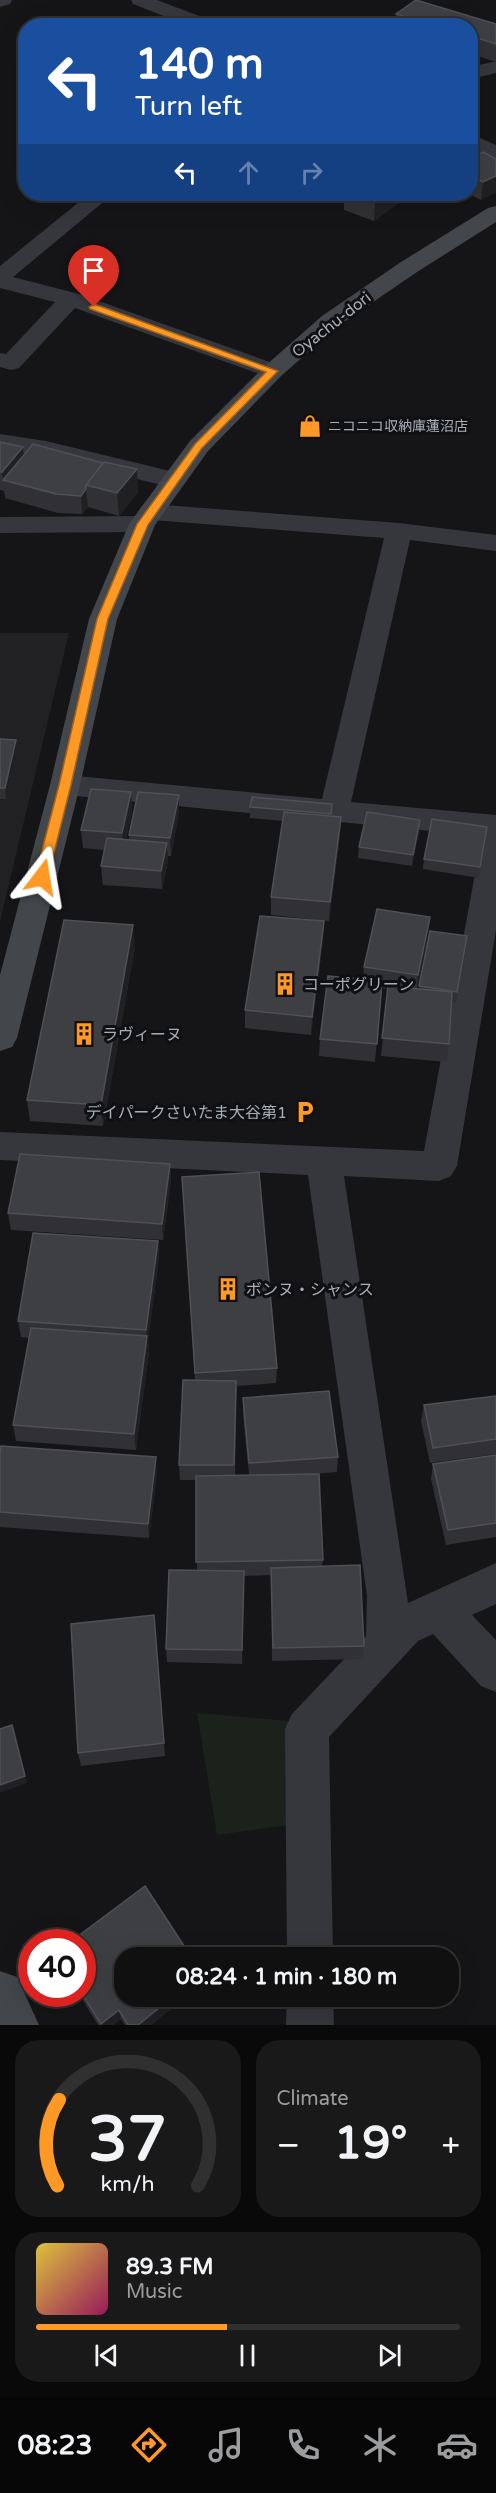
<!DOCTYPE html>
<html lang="en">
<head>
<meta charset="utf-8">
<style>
  body { margin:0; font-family:"Varela Round","Noto Sans JP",sans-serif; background:#19191a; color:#f1f3f6; height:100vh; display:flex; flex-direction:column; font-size:22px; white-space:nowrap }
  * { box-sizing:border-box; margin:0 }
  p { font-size:20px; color:#9c9d9f }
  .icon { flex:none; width:33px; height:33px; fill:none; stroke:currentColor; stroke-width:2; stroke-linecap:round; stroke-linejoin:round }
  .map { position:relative; height:2025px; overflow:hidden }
  .panel { display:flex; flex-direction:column; gap:15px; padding:15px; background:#090909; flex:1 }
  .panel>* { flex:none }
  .top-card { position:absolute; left:18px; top:18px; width:460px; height:183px; border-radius:24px; box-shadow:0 6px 24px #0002,0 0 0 2px #303031; background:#1a4fa0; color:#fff; overflow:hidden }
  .speed { position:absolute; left:18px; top:1929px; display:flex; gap:12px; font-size:30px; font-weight:700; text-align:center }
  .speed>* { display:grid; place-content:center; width:78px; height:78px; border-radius:50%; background:#101011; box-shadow:0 6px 24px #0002,0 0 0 2px #303031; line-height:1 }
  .speed .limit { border:9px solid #d22; background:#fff; color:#111 }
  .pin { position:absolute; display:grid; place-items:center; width:51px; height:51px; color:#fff; margin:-62px -26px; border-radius:50% 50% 50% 0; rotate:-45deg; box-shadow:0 0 6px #0007 }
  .pin .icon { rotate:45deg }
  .me { position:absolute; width:66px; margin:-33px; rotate:14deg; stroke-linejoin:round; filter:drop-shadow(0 0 4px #0008) }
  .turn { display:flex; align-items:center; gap:21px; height:126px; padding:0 18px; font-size:27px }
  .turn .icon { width:78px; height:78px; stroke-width:2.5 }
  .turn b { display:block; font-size:42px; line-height:51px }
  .lanes { display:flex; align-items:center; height:57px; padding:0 18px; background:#0003; justify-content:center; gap:30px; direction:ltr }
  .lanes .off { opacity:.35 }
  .big { font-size:45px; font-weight:700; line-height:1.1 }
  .panel .card { flex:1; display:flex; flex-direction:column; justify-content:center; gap:9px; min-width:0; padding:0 21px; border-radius:24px; background:#19191a }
  .panel .dial { align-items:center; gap:0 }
  .dial svg { height:156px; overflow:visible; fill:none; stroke:#303031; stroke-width:7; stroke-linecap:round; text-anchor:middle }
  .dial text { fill:#f1f3f6; stroke:none }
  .song { display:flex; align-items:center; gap:18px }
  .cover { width:72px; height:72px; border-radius:9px; background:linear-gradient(135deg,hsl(50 70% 55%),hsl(330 70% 35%)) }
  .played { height:6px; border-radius:3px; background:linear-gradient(90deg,#fe9925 45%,#303031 45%) }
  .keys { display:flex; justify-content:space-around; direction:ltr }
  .heat { display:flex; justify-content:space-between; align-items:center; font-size:33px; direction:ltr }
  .panel .tiles { flex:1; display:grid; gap:15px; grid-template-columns:1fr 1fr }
  .card:last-child { grid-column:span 2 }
  .trip { position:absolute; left:114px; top:1947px; width:345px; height:60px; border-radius:24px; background:#101011; box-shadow:0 6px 24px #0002,0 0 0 2px #303031; font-weight:700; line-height:60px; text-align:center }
  .tab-bar { display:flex; height:96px; justify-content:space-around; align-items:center; background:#060607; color:#9c9d9f }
  .tab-bar .icon { width:42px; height:42px }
  .tab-bar .active { color:#fe9925 }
  .tab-bar b { font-size:27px; color:#f1f3f6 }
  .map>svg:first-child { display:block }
  .built { fill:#212124 }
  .green { fill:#1a221b }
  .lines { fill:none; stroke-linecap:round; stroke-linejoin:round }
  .street { fill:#35373c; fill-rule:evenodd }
  .secondary { fill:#43474c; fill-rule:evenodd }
  .wall { fill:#313135 }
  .shaded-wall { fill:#202023 }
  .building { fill:#3d3f43; stroke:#4e5055; stroke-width:1.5 }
  .route { fill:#fe9925; stroke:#a56318; stroke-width:1.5 }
  .labels { text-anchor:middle; stroke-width:6; stroke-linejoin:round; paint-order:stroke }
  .far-poi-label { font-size:14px; fill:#a6aeb8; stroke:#101012; text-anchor:start }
  .street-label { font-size:16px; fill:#a6aeb8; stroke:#101012 }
  .poi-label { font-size:16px; fill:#a6aeb8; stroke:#101012; text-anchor:start }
</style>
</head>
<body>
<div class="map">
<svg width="496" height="2025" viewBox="0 0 496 2025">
  <rect width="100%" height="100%" fill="#151517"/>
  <!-- built -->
  <polygon class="built" points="0,633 69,633 0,921"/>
  <!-- green -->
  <polygon class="green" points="197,1713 290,1721 289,1825 217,1835"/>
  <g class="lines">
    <!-- street -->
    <g class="street">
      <polygon points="0,0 12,0 10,4 0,7"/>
      <polygon points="131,0 157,0 215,22 217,26 189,26 133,4"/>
      <polygon points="496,61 496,73 471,79 471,67"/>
      <polygon points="471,134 496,145 496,159 471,148"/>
      <polygon points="89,194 113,194 13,277 79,294 281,366 285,371 281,376 273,378 265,376 75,308 19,368 11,370 0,367 0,353 6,354 55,302 0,288 0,266"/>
      <polygon points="0,434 46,441 174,472 183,475 187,480 183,485 174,488 46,457 0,450"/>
      <polygon points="151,504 399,523 496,535 496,551 410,540 351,802 496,815 496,930 457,1166 451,1176 439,1181 344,1176 408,1603 496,1563 496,1604 472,1615 496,1640 496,1692 481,1686 433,1634 418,1641 329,1737 333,1958 287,1958 285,1729 292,1714 366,1636 367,1596 308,1175 0,1160 0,1132 424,1151 482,836 65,795 54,792 50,785 54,778 65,775 322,799 384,538 152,520 155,524 151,530 142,532 0,533 0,517 141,516 138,512 142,506"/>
      <polygon points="287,1996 333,1996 334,2025 286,2025"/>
    </g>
    <!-- secondary -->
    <g class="secondary">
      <polygon points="496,206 496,222 417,272 338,326 281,376 208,451 155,525 117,619 80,785 17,1038 12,1047 0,1051 0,975 50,785 89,619 129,524 190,441 265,366 322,316 401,262 488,208"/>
      <polygon points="0,1971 17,1977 39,2025 0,2025"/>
    </g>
  </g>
  <!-- wall -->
  <g class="wall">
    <polygon points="396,14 496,24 496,62 471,54 471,26 396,26"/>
    <polygon points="471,158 496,159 481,200 469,194 471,194"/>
    <polygon points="344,194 402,194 401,201 374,221 344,210"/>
    <polygon points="408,194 435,194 416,200"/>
    <polygon points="0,442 24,455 138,492 119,516 88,507 82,514 58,513 5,498 4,491 0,490"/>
    <polygon points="0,739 18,751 6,799 0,799"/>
    <polygon points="131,792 132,811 126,839 129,840 129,835 179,813 171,856 168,856 168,861 162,889 103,885 101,866 105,850 83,848 81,830"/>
    <polygon points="332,804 331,816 341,817 340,836 329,921 271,915 271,897 283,821 250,818 250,807"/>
    <polygon points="419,831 412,866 358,858 359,847"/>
    <polygon points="486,838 479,878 423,869 424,859"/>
    <polygon points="430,917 428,936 417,989 419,989 430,931 466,947 456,1003 451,1002 449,1044 447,1062 381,1056 388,989 382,988 375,1062 319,1056 320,1039 363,979 364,967"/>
    <polygon points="324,921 323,940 311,1035 245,1028 245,1010"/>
    <polygon points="135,947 103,1126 30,1121 27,1100"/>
    <polygon points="170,1164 171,1181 163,1240 11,1230 8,1213"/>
    <polygon points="182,1177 277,1368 276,1383 237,1386 235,1475 249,1475 243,1414 243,1398 338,1457 337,1472 315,1474 323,1560 322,1566 364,1646 362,1659 272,1661 271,1575 244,1576 242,1664 167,1662 166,1649 197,1570 196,1480 180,1480 179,1465 195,1380"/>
    <polygon points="158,1241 159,1258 148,1340 149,1352 136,1450 16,1441 13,1425 29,1338 21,1337 18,1321"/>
    <polygon points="496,1396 496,1454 430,1463 421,1421 424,1405"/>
    <polygon points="0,1454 157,1472 149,1538 0,1527"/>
    <polygon points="496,1455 496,1537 446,1545 431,1479 433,1464"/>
    <polygon points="154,1615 165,1756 81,1766 78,1753"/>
    <polygon points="81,1934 124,1996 187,1996 151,2025 125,2025 121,2019 113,2025 98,2025 79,1994 82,1994 96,1965 84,1944"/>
  </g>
  <!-- shaded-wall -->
  <g class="shaded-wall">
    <polygon points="496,176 496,193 481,200 483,182"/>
    <polygon points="383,194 402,194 401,201 374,221 375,199"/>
    <polygon points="416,194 435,194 416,200"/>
    <polygon points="23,447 25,466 3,480 2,472"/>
    <polygon points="137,469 138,492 119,516 117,493"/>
    <polygon points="86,489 88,507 82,514 81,496"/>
    <polygon points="16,740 18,751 6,799 5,788"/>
    <polygon points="131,792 132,811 123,851 122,833"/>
    <polygon points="179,795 179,813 171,856 170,838"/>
    <polygon points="341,817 340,836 329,921 330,902"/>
    <polygon points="420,820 419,831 412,866 413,855"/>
    <polygon points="167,843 168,861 162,889 161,871"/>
    <polygon points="430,917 428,936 416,993 418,975"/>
    <polygon points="324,921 323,940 311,1035 312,1017"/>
    <polygon points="133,925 135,947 103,1126 101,1105"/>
    <polygon points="170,1164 171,1181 163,1240 162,1224"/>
    <polygon points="158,1241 159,1258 148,1340 149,1352 136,1450 134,1434 147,1342 146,1330"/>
    <polygon points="156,1457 157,1472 149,1538 148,1524"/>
    <polygon points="14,1732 27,1783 0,1793 0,1785"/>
    <polygon points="174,1996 187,1996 151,2025 138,2025"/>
    <polygon points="119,2010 121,2019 113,2025 101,2025 101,2024"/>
  </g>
  <!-- building -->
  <g class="building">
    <polygon points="416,0 496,24 496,44 471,36 471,26 435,26 396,14"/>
    <polygon points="483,152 496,159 496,176 483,182 471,176 471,158"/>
    <polygon points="360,194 383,194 375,199"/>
    <polygon points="0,442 23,447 2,472 0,472"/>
    <polygon points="33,444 103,463 86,485 86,489 81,496 56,494 3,480"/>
    <polygon points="104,462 137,469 117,493 86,485"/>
    <polygon points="0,739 16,740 5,788 0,788"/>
    <polygon points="91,789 131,792 122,833 81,830"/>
    <polygon points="138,792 179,795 170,838 129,835"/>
    <polygon points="252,797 332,804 331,814 250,807"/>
    <polygon points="284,812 341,817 330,902 271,897"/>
    <polygon points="367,812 420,820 413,855 359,847"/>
    <polygon points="432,819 487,827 480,867 424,859"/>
    <polygon points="107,838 167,843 161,871 101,866"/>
    <polygon points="377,909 430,917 418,975 364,967"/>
    <polygon points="260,916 324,921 312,1017 245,1010"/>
    <polygon points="64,920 133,925 101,1105 27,1100"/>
    <polygon points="430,931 467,936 457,992 419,986"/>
    <polygon points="328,976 382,981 377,1044 320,1039"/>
    <polygon points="388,986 452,992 449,1044 382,1038"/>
    <polygon points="20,1154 170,1164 162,1224 8,1213"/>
    <polygon points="259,1172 277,1368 195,1373 182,1177"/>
    <polygon points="33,1233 158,1241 146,1330 18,1321"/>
    <polygon points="31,1328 147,1336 134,1434 13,1425"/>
    <polygon points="183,1380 236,1381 234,1465 179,1465"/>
    <polygon points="329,1391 338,1457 249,1463 243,1398"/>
    <polygon points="496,1396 496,1439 433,1448 424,1405"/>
    <polygon points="1,1446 156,1457 148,1524 0,1512 0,1454"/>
    <polygon points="496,1455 496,1523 448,1530 433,1464"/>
    <polygon points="319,1474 323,1560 196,1562 196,1476"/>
    <polygon points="360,1565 364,1646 273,1648 271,1568"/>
    <polygon points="169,1570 244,1571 242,1650 166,1649"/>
    <polygon points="154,1615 164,1743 78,1753 71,1624"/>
    <polygon points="12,1725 25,1776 0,1785 0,1729"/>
    <polygon points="145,1886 192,1958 124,1958 124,1996 174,1996 138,2025 128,2025 119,2010 101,2024 82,1994 82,1975 98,1963 81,1934"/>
  </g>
  <!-- route -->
  <polygon class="route" points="94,304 278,371 202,448 148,525 108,619 71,785 48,877 42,882 35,877 59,785 97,619 137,524 195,444 266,372 90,309 89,307"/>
  <!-- icons -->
  <defs>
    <g id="shop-bare" transform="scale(1.8)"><path d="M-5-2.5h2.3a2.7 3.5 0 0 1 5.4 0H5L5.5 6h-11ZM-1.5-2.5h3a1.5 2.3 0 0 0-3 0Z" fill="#fe9925" stroke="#101012" stroke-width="2.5" paint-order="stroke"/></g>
    <g id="building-bare" transform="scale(1.8)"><path d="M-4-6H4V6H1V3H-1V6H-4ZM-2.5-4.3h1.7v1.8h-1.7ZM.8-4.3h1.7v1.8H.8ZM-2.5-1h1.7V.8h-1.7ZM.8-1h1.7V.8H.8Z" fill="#fe9925" stroke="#101012" stroke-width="2.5" paint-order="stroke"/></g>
    <g id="parking-bare" transform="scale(1.8)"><path d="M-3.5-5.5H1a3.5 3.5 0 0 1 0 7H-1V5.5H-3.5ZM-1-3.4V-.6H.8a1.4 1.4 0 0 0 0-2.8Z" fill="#fe9925" stroke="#101012" stroke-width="2.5" paint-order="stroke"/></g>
  </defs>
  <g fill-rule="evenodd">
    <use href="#shop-bare" x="310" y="426"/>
    <use href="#building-bare" x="285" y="984"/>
    <use href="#building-bare" x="84" y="1034"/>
    <use href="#parking-bare" x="305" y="1112"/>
    <use href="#building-bare" x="228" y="1289"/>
  </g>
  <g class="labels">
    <!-- far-poi labels -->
    <g class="far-poi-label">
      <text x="328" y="431">ニコニコ収納庫蓮沼店</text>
    </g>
    <!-- street labels -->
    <g class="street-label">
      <text transform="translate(331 324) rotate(-38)" y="6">Oyachu-dori</text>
    </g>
    <!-- poi labels -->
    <g class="poi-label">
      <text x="303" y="990">コーポグリーン</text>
      <text x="102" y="1040">ラヴィーヌ</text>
      <text x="287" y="1118" text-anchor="end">デイパークさいたま大谷第1</text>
      <text x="246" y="1295">ボンヌ・シャンス</text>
    </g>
  </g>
</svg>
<div class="speed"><div class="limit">40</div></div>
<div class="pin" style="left:94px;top:307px;background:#d93025"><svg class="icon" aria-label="arrive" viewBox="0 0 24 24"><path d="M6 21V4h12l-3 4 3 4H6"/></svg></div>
<svg class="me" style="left:42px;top:877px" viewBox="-20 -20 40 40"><path d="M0-17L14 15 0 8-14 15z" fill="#fe9925" stroke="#fff" stroke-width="4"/></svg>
<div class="trip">08:24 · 1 min · 180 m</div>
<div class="top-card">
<div class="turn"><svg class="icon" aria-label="left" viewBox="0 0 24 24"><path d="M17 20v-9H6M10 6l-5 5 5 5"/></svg><div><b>140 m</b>Turn left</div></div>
<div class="lanes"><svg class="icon" aria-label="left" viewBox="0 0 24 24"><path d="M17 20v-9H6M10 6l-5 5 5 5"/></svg><svg class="icon off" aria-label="ahead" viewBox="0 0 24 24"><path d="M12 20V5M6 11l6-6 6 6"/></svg><svg class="icon off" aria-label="right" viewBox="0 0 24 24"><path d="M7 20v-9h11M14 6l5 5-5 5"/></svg></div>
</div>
</div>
<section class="panel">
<div class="tiles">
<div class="card dial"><svg viewBox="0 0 100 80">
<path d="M14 69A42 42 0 1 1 86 69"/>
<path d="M14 69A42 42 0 0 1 15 25" stroke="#fe9925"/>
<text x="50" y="56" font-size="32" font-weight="700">37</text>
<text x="50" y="72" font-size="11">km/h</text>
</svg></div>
<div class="card"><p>Climate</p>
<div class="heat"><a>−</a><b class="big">19°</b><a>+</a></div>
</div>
<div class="card">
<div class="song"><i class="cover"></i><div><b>89.3 FM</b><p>Music</p></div></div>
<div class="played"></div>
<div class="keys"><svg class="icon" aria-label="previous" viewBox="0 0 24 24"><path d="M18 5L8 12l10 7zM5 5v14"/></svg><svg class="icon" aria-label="pause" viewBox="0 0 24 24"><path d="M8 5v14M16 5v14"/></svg><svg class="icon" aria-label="next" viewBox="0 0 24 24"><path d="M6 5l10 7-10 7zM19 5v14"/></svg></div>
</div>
</div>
</section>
<nav class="tab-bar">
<b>08:23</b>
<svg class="icon active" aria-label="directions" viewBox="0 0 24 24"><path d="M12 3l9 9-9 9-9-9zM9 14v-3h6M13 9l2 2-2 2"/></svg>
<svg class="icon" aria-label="music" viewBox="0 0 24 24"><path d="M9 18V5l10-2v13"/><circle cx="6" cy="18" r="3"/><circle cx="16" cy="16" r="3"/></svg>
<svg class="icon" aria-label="phone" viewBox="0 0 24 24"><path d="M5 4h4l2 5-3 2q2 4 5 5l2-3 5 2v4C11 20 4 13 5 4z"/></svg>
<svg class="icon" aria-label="climate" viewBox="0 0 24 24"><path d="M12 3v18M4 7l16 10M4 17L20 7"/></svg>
<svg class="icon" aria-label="car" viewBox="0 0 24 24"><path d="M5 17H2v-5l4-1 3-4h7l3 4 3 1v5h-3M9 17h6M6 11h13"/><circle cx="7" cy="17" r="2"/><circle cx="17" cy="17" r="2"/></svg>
</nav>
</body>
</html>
